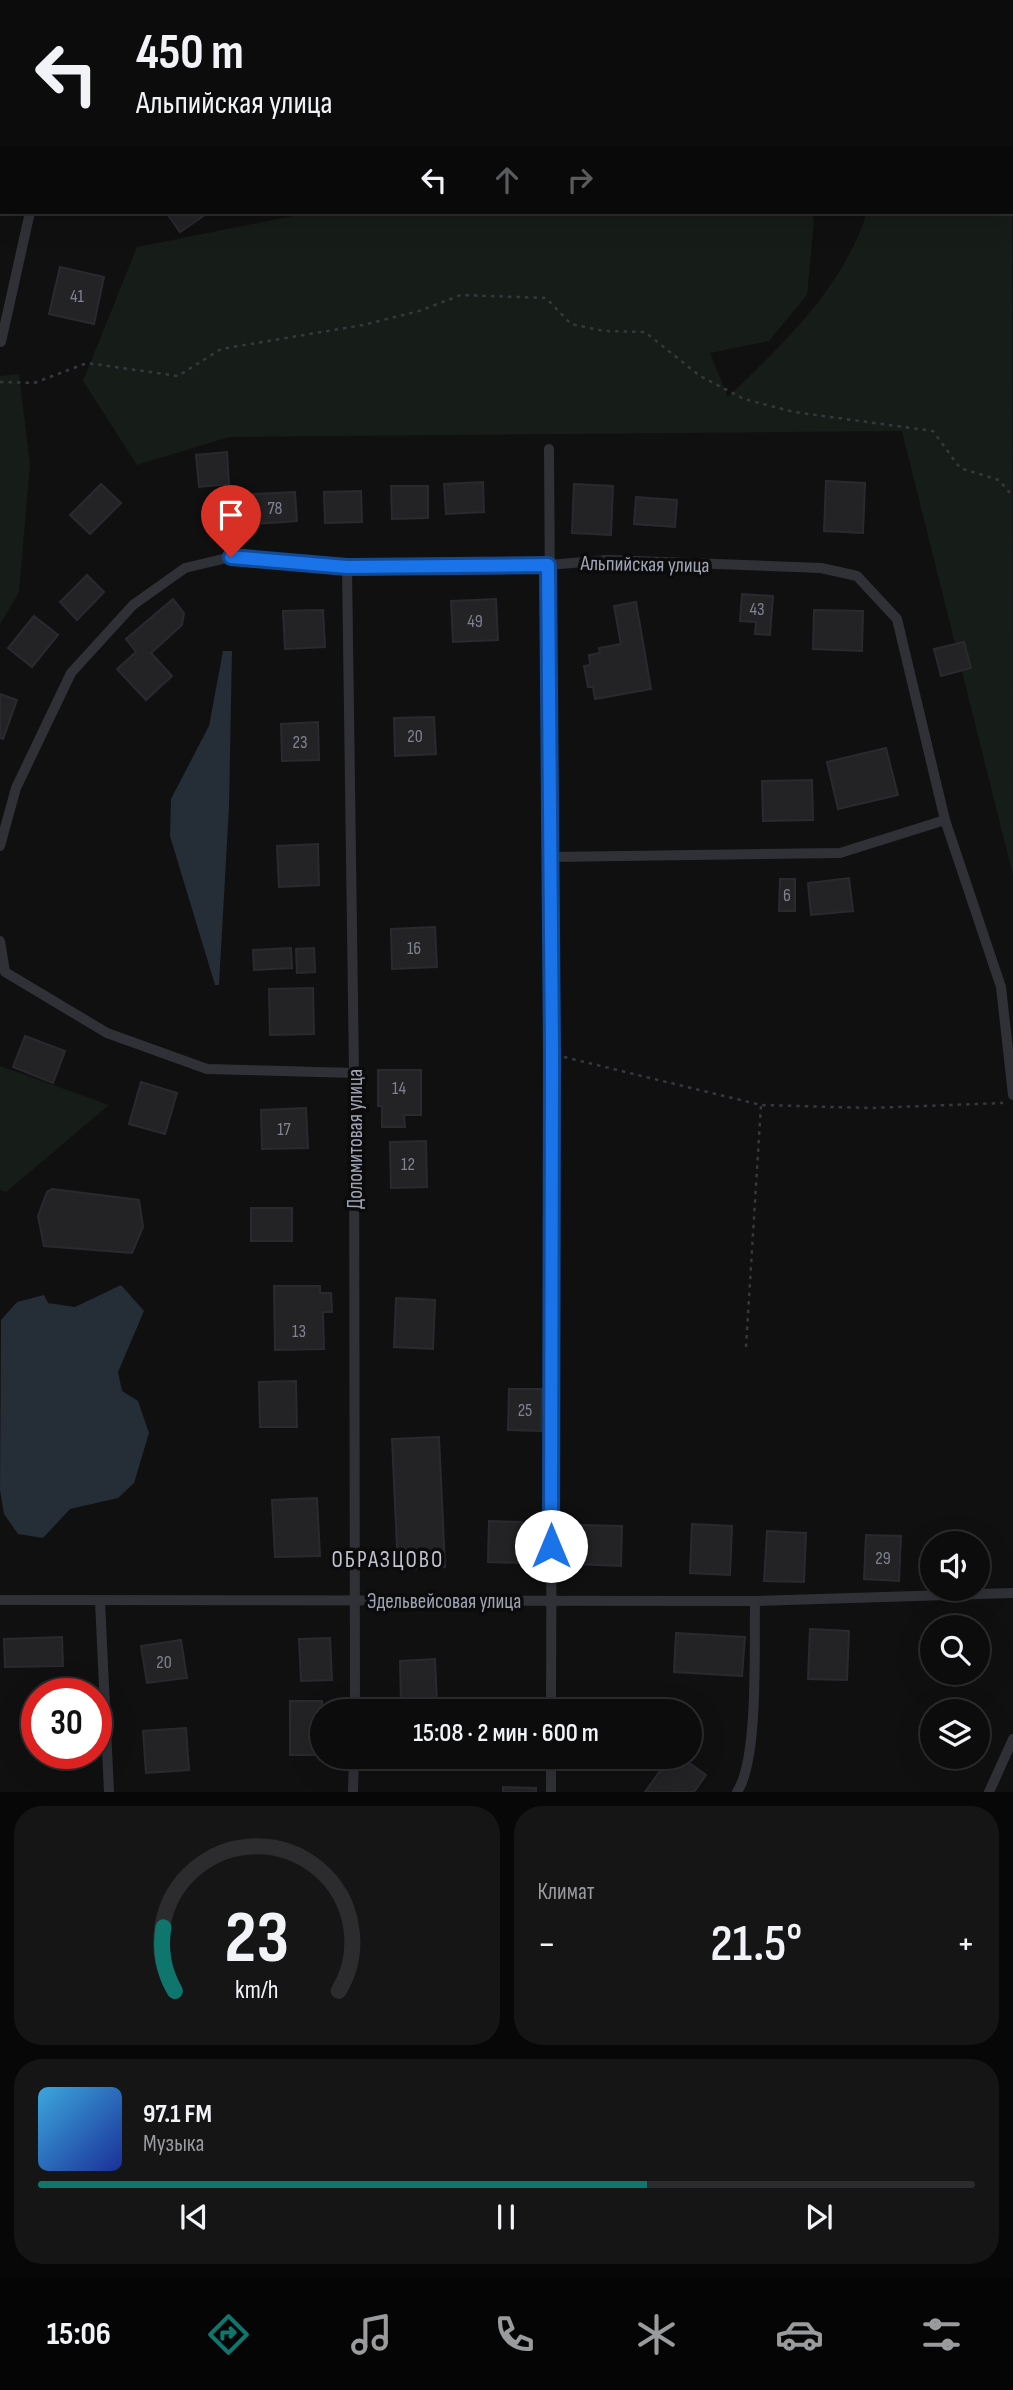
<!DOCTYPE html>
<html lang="ru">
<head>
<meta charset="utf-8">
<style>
  body { margin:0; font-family:"Sofia Sans Condensed",sans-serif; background:#151516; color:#f1f3f6; height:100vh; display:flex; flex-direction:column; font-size:26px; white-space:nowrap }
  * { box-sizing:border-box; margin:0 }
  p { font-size:23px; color:#9a9b9d }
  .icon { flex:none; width:38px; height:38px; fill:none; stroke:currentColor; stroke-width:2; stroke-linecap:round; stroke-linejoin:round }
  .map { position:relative; height:1792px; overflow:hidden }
  .sheet { display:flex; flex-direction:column; gap:14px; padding:14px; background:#070707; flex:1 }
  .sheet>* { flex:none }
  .hud { position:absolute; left:0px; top:0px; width:1013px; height:214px; box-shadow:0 7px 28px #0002,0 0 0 2px #2c2c2e; background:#0c0c0d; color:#f1f3f6; overflow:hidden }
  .controls { position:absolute; left:920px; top:1531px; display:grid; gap:14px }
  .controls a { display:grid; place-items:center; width:70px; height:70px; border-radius:50%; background:#0c0c0d; box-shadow:0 7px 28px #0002,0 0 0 2px #2c2c2e; font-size:35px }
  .speed { position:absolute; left:21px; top:1678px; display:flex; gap:14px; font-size:35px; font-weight:700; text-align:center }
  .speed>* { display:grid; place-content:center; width:91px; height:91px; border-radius:50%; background:#0c0c0d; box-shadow:0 7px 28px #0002,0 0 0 2px #2c2c2e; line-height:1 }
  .speed .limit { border:10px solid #d22; background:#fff; color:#111 }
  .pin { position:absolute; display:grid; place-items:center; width:60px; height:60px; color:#fff; margin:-72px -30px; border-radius:50% 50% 50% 0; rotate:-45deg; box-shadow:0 0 7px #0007 }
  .pin .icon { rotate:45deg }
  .me { position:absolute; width:77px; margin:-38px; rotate:0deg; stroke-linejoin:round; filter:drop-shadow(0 0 5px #0008) }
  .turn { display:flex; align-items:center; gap:24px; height:147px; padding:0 21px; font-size:32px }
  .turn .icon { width:91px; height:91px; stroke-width:2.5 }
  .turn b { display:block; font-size:49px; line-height:60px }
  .lanes { display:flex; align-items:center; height:66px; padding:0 21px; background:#0003; justify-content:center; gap:35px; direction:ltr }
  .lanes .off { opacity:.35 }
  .big { font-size:52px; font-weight:600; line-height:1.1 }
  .sheet .widget { flex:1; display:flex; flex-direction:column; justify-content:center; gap:10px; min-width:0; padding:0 24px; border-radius:28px; background:#151516 }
  .sheet .dial { align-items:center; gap:0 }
  .dial svg { height:182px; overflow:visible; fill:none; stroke:#2c2c2e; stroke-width:7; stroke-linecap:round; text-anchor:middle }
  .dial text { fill:#f1f3f6; stroke:none }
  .song { display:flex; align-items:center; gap:21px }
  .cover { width:84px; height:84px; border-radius:10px; background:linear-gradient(135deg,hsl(200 70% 55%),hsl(230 70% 35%)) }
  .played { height:7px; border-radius:4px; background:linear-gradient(90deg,#0f766e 65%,#2c2c2e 65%) }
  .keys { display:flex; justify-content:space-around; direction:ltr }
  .heat { display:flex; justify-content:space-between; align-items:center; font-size:38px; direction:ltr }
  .sheet .tiles { flex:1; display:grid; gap:14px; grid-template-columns:1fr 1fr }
  .widget:last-child { grid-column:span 2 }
  .trip { position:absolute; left:310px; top:1699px; width:392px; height:70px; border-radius:35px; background:#0c0c0d; box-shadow:0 7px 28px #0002,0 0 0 2px #2c2c2e; font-weight:600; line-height:70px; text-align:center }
  .menu { display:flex; height:112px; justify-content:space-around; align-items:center; background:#050505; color:#9a9b9d }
  .menu .icon { width:49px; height:49px }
  .menu .selected { color:#0f766e }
  .menu b { font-size:32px; color:#f1f3f6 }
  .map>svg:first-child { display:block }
  .green { fill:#161c17 }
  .water { fill:#252d36 }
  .building { fill:#232326; stroke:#2a292e; stroke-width:2 }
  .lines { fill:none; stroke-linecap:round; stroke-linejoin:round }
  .path { stroke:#36383e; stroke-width:2.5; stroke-dasharray:3.5 5; stroke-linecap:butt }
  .minor { stroke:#303137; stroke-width:10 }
  .route-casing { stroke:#114b97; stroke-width:18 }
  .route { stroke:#1a73e8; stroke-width:12 }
  .labels { text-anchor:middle; stroke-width:7; stroke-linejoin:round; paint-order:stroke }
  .number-label { font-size:18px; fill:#7f8390 }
  .street-label { font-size:21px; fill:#9fa4b4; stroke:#0b0b0c }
  .neighbourhood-label { font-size:23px; letter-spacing:2px; fill:#c1c3d0; stroke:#0b0b0c }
</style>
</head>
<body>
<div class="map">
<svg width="1013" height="1792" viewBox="0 0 1013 1792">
  <rect width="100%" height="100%" fill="#101011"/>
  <!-- green -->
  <g class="green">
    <polygon points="560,0 730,0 731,2 559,2"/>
    <path d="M1012,114L1013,875L902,431L229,437L137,465L83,381L137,247L313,212H812L814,222L807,295L769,341L710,353L728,397C784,343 843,288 867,212H1012Z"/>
    <polygon points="19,374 30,465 19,592 0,624 0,376"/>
    <polygon points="0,1066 109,1105 6,1192 0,1190"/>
  </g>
  <!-- water -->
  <g class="water">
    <polygon points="223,651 232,651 229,807 219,985 215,985 170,836 171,799 209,726"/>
    <polygon points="121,1285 144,1311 118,1372 122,1391 138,1401 149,1433 134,1483 118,1498 70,1509 43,1538 18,1534 4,1514 0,1490 1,1320 17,1302 44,1295 48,1303 75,1307"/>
  </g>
  <!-- building -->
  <g class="building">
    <polygon points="0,0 45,0 2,2 2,21"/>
    <polygon points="286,0 322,0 319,2"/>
    <polygon points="166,212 209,212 180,232"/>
    <polygon points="60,267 104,277 94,324 49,314"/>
    <polygon points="227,452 229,484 199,487 196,455"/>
    <polygon points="826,481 865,483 863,533 824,531"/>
    <polygon points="483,482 484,512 446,514 444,484"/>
    <polygon points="101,484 121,503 90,534 70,515"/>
    <polygon points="574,484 613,486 611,535 572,533"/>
    <polygon points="391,486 428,486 428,518 392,519"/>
    <polygon points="361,491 362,522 325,523 324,492"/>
    <polygon points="295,492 297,521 256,524 254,494"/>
    <polygon points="636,497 677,500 675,527 634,524"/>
    <polygon points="87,575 104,592 77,620 60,602"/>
    <polygon points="742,594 773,596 770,635 755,634 756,622 740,621"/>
    <polygon points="173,599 184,613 182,625 151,653 172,676 146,700 117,669 136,652 126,639"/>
    <polygon points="496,599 498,640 453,642 451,601"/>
    <polygon points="636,602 651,689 595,699 593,687 588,687 584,666 590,665 589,655 600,653 599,648 621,644 614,606"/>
    <polygon points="323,610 325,647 285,649 283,611"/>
    <polygon points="814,610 863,611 862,651 813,649"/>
    <polygon points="34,616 58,635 32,667 8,648"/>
    <polygon points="964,642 971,668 941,676 934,649"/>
    <polygon points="0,694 17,700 3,739 0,738"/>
    <polygon points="434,717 436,754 395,756 394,718"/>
    <polygon points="318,722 319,760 282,761 281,724"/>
    <polygon points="886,748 898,795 838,809 827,762"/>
    <polygon points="812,780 813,820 763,821 762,781"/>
    <polygon points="318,844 319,885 279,887 277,846"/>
    <polygon points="849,878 853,911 811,915 808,883"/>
    <polygon points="780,879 795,879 795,911 779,911"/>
    <polygon points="435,927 437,967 392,969 391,929"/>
    <polygon points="291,948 292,968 254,970 253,950"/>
    <polygon points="314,948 315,972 297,973 296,949"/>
    <polygon points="313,988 314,1034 270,1035 269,989"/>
    <polygon points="25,1036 65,1051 53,1083 13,1067"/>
    <polygon points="378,1070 421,1070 421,1115 404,1115 405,1127 382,1127 382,1106 378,1106"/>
    <polygon points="141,1082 177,1093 165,1134 129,1124"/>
    <polygon points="306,1108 308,1148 262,1149 261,1110"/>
    <polygon points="426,1141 427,1187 391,1188 390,1142"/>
    <polygon points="52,1189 139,1200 143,1227 132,1253 44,1246 38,1216 47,1192"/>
    <rect x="251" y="1208" width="41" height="33"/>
    <polygon points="274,1286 320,1286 320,1293 331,1293 332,1312 323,1312 324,1349 275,1350"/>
    <polygon points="396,1298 435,1300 433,1349 394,1347"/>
    <polygon points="296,1381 297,1427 260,1427 259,1382"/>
    <polygon points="509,1389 542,1389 541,1431 508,1430"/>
    <polygon points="439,1437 445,1567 398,1569 392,1439"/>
    <polygon points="317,1498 320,1556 275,1557 272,1500"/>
    <polygon points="489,1521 522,1522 521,1563 488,1562"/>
    <polygon points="692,1524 732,1526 730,1575 690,1573"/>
    <polygon points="577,1525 622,1526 621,1566 576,1564"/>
    <polygon points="767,1531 806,1533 804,1582 764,1581"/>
    <polygon points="866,1535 901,1536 899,1581 864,1579"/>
    <polygon points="810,1629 849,1631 847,1680 808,1679"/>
    <polygon points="676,1633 745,1637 742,1676 674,1672"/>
    <polygon points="62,1637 63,1666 5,1667 4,1639"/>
    <polygon points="330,1638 332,1680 301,1681 299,1639"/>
    <polygon points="181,1640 187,1678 147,1683 141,1646"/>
    <polygon points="435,1659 437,1703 401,1704 400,1661"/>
    <polygon points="290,1701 322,1701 321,1755 290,1755"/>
    <polygon points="37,1707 37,1754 73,1754 37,1757 32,1708"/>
    <polygon points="186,1728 189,1770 146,1773 143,1731"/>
    <polygon points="670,1757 681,1757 706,1775 694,1792 645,1792"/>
    <polygon points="503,1787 536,1788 536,1792 503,1792"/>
  </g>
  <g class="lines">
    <!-- path -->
    <g class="path">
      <polyline points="0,382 34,383 87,363 178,376 221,349 363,325 419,311 461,295 546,298 571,324 604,331 645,332 700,376 744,399 794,412 933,431 960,468 999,480 1013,497"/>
      <polyline points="564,1057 761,1105 870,1108 1003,1103"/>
      <polyline points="746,1347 761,1105"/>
    </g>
    <!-- minor -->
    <g class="minor">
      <polyline points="246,0 247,2"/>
      <polyline points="846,0 848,2"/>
      <polyline points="1012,58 1013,56"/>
      <polyline points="0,93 2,93"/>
      <polyline points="1,342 30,212"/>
      <polyline points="549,449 553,1054 551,1712"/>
      <polyline points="347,567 354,1073 355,1712"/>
      <polyline points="0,846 16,788 71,673 133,605 185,568 231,557 347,567 548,565 608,560 821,568 857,576 897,619 945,820 1001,987 1013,1095"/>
      <polyline points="551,857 840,853 945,820"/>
      <polyline points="0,941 5,972 107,1033 207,1069 354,1073"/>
      <polyline points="0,1600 755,1601 1013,1593"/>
      <polyline points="100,1601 109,1792"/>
      <polyline points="551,1757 551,1792"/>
      <polyline points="353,1792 354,1757"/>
      <path d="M737,1792C759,1760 754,1644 755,1601"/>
      <polyline points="989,1792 1013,1739"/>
    </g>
  </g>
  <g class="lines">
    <!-- route casing -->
    <g class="route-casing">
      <polyline id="route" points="231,557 347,567 548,565 552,1054 551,1546"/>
    </g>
    <!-- route -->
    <use href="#route" class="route"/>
  </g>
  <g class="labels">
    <!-- number labels -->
    <g class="number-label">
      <text x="77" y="302">41</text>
      <text x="275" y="514">78</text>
      <text x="757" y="615">43</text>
      <text x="475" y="627">49</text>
      <text x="415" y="742">20</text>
      <text x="300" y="748">23</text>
      <text x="787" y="901">6</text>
      <text x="414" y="954">16</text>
      <text x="399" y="1094">14</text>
      <text x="284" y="1135">17</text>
      <text x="408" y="1170">12</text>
      <text x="299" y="1337">13</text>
      <text x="525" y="1416">25</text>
      <text x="883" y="1564">29</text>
      <text x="164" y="1668">20</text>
    </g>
    <!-- street labels -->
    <g class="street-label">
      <text transform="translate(645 564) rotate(1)" y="7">Альпийская улица</text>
      <text transform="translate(355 1139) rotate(-90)" y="7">Доломитовая улица</text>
      <text x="444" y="1608">Эдельвейсовая улица</text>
    </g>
    <!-- neighbourhood labels -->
    <g class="neighbourhood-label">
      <text x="388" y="1567">ОБРАЗЦОВО</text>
    </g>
  </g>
</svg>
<div class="controls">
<a><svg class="icon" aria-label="sound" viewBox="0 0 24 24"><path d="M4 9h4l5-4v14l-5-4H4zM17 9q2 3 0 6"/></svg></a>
<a><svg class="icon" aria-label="search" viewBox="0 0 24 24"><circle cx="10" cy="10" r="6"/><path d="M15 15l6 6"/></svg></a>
<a><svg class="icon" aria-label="layers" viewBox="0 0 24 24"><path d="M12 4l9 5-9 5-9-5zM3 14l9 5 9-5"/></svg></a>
</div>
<div class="speed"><div class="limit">30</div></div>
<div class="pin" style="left:231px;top:557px;background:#d93025"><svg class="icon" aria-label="arrive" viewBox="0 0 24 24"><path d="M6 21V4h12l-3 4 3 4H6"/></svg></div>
<svg class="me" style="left:551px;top:1546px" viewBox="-20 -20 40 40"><circle r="19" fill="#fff"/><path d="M0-13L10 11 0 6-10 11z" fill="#1a73e8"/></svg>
<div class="trip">15:08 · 2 мин · 600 m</div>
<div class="hud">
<div class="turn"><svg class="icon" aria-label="left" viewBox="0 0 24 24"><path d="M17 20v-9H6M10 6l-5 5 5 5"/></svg><div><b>450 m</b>Альпийская улица</div></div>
<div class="lanes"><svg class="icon" aria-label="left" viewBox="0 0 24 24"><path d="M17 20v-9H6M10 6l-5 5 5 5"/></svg><svg class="icon off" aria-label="ahead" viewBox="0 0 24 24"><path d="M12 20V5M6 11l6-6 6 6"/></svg><svg class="icon off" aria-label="right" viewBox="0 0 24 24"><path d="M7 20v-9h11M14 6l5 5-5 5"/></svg></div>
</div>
</div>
<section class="sheet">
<div class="tiles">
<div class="widget dial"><svg viewBox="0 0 100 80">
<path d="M14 69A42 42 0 1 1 86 69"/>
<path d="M14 69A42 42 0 0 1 9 41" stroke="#0f766e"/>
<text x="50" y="56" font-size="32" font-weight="700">23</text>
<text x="50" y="72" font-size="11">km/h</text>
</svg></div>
<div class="widget"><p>Климат</p>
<div class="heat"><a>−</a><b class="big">21.5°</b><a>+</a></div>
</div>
<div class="widget">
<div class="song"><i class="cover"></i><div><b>97.1 FM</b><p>Музыка</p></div></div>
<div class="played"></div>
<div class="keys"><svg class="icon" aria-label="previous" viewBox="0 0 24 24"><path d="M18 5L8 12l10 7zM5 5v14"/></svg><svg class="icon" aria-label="pause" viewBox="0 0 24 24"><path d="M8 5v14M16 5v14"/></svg><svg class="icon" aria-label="next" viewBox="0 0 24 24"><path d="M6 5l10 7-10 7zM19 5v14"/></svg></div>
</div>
</div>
</section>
<nav class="menu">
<b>15:06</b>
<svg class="icon selected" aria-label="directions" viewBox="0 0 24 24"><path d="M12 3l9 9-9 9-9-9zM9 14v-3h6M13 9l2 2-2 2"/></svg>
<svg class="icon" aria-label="music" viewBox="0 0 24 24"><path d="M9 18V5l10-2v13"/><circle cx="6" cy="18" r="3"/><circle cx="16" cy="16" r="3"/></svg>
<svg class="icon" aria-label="phone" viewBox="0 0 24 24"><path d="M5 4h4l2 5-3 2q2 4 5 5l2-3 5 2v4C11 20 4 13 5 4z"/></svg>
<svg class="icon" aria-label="climate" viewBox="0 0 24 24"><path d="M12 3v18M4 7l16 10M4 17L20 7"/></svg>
<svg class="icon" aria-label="car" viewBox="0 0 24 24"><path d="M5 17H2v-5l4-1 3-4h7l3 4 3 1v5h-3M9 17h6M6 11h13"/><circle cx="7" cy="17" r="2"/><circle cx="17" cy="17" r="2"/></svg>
<svg class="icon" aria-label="filters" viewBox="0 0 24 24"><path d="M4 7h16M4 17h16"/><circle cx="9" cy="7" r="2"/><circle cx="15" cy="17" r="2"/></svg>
</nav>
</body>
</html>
